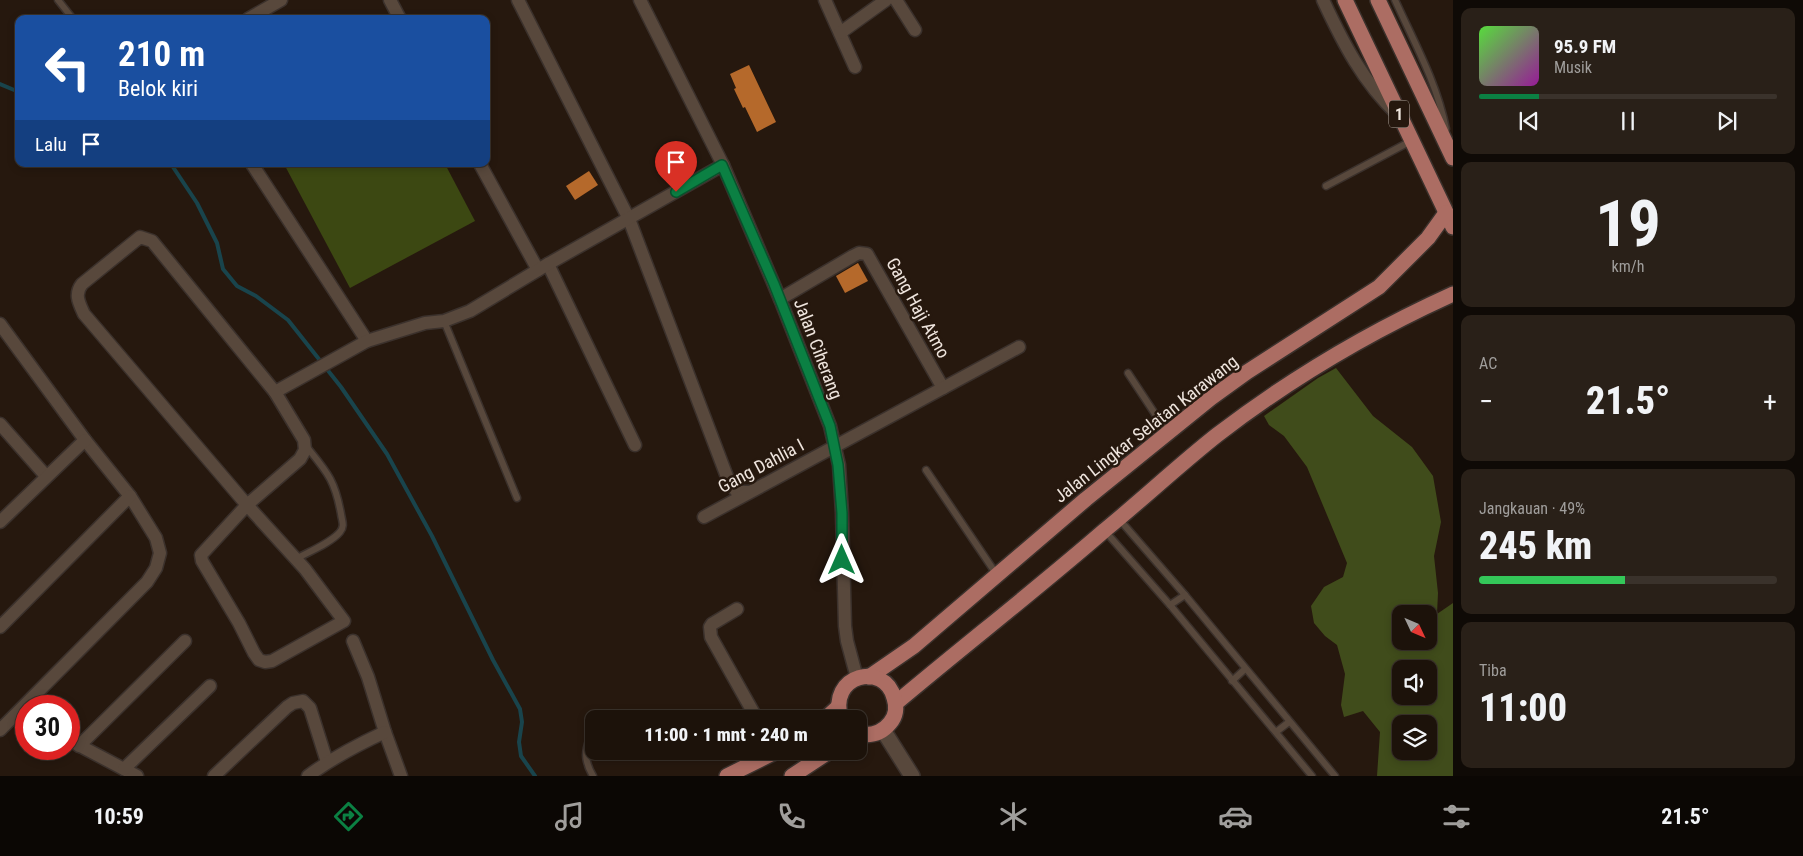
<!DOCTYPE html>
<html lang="id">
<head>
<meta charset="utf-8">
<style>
  body { margin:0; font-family:"Roboto Condensed",sans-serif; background:#292018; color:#f1f3f6; height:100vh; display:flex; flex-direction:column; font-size:19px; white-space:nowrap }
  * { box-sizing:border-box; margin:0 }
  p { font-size:16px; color:#a09e9c }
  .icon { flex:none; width:28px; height:28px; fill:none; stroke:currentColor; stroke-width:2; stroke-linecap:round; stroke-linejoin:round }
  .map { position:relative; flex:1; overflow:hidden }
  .side { display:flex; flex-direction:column; gap:8px; padding:8px; background:#0f0a06; width:350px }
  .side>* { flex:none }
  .guide { position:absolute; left:15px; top:15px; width:475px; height:152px; border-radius:10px; box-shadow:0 2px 8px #0003,0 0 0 1px #3a322b; background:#1a4fa0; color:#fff; overflow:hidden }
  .needle { width:32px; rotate:134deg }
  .controls { position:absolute; left:1392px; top:605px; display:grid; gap:10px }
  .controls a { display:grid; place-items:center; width:45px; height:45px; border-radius:10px; background:#1c120a; box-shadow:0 2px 8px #0003,0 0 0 1px #3a322b; font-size:25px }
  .speed { position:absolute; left:15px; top:695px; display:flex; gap:10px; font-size:25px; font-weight:700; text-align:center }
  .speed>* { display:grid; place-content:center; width:65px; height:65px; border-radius:50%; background:#1c120a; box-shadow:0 2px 8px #0003,0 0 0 1px #3a322b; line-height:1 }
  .speed .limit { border:8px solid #d22; background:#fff; color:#111 }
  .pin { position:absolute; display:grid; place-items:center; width:42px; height:42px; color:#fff; margin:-51px -21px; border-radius:50% 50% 50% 0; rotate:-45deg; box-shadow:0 0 5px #0007 }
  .pin .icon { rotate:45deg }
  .me { position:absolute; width:55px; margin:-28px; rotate:0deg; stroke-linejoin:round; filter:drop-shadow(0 0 4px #0008) }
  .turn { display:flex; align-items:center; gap:18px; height:105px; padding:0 20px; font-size:22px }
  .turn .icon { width:65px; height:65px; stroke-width:2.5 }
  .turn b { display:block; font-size:35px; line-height:42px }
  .then { display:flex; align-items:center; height:48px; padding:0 20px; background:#0003; gap:10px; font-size:19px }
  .big { font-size:38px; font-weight:800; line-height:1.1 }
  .side .card { flex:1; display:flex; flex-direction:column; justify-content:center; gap:8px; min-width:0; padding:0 18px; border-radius:10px; background:#292018 }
  .side .dial { align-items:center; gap:0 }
  .dial b { font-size:65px; line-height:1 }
  .song { display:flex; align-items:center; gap:15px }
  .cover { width:60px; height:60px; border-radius:8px; background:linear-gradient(135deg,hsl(110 70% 55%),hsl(300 70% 35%)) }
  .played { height:5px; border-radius:2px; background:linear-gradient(90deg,#0b8043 20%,#3a322b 20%) }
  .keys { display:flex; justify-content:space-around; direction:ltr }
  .heat { display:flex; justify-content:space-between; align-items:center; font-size:28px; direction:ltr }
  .charge { height:8px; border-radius:4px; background:linear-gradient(90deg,#34c759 49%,#3a322b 0) }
  .trip { position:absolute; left:585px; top:710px; width:282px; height:50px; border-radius:10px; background:#1c120a; box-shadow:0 2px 8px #0003,0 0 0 1px #3a322b; font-weight:800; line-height:50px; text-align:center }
  .menu { display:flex; height:80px; justify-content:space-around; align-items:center; background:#0b0704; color:#a09e9c }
  .menu .icon { width:35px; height:35px }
  .menu .current { color:#0b8043 }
  .menu b { font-size:22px; color:#f1f3f6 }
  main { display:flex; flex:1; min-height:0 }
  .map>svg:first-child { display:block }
  .green { fill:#3c4812 }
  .forest { fill:#404c1b; fill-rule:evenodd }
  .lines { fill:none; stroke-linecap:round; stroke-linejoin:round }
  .stream { stroke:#19444c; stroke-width:4 }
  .building { fill:#b5692b }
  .service-casing { stroke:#3b312c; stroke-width:9 }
  .minor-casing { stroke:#3b312c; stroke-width:15 }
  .secondary-casing { stroke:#3b312c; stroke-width:18 }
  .primary-casing { stroke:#3b312c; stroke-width:18 }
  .service { stroke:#58483c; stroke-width:6 }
  .minor { stroke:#58483c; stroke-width:12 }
  .secondary { stroke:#58483c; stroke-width:15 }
  .primary { stroke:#ac6d63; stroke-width:15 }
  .route-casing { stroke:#07532c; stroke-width:12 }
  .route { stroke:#0b8043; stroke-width:9 }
  .labels { text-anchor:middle; stroke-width:5; stroke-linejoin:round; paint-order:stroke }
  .shield { fill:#26180e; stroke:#b3a8a0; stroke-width:1 }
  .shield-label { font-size:16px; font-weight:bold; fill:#efe5de }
  .street-label { font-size:18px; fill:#efe5de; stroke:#26180e }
</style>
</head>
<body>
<main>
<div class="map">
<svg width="1453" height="776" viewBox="0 0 1453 776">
  <rect width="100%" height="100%" fill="#26180e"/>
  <!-- green -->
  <polygon class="green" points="284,164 445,164 475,221 350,288"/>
  <!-- forest -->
  <path class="forest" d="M1336,368L1373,416L1412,447L1433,476L1441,522L1434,556L1438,593L1437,614L1453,603V776H1377L1380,732L1363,711L1344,717L1341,705L1345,674L1337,645L1325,636L1314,623L1311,606L1324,587L1343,577L1347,563L1307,467L1284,436L1269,425L1264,416L1318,378ZM1401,614H1429V641H1401ZM1401,669H1429V696H1401ZM1401,724H1429V751H1401Z"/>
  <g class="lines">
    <!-- stream -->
    <g class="stream">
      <polyline points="0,84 19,92"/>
      <polyline points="171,164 197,203 217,243 223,269 237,286 256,296 288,320 341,387 387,454 432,536 493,660 520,709 522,722 519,742 521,756 535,776"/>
    </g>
  </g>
  <!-- building -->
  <g class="building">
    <polygon points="749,65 776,122 757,132 745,107 743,108 734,89 736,88 730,74"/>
    <polygon points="589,171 598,185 575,200 566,186"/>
    <polygon points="858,263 868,281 845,293 836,276"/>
  </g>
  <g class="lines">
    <!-- service casing -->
    <g class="service-casing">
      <g id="service">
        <polyline points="58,0 73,19"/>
        <path d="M1395,0C1414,42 1437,83 1446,129"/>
        <polyline points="1326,186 1411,141"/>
        <polyline points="444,321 517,498"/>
        <polyline points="1128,373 1167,432"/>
        <polyline points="926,470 997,575"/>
        <polyline points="1119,519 1185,595 1335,776"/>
        <polyline points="1105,531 1170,605 1312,776"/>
        <path d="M296,559C308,552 331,543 340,532C345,526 342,521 341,514C335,480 327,472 306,446"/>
        <polyline points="1170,605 1185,595"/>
        <polyline points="1232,681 1245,669"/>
        <path d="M592,730C586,750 582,757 593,776"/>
        <polyline points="1276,732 1289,722"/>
      </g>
    </g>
    <!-- minor casing -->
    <g class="minor-casing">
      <g id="minor">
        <polyline points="390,0 400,19"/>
        <polyline points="518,0 629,219 729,482 737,492 749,492"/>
        <polyline points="640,0 723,165 780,299 830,426 839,465 842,513 845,626 847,641 857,678"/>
        <polyline points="825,0 855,67"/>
        <polyline points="896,0 915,30"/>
        <path d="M1323,0C1343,43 1363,82 1397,114"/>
        <polyline points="248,19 281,0"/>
        <polyline points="840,33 886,0"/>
        <polyline points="252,164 367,341"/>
        <polyline points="480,164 538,270"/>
        <polyline points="548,264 635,445"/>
        <polyline points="780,299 853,256 859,253 867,254 943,388"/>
        <polyline points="0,324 85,440 130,496 156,538 160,553 156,568 147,582 0,730"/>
        <polyline points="275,392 367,341 425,323 444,321 470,311 548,264 723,165"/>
        <polyline points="0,424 46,476"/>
        <path d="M247,505L305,569L344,621L272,661L265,662L259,660L254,653L239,623L202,561L201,555L247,505L300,459L305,450L304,440L275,392L152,241L140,237L82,284C74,294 79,303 84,314L247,505"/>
        <polyline points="704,517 1019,347"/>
        <polyline points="0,522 85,440"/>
        <polyline points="737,609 712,624 710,627 711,637 757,719"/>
        <polyline points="0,627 130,496"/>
        <polyline points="353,641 368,677 385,732 401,776"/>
        <polyline points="69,740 137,776"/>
        <polyline points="79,746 185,641"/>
        <polyline points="124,769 210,686"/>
        <polyline points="214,776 287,707 293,703 303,701 310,708 327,762"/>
        <path d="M308,776C332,758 357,745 385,732"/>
      </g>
    </g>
    <!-- secondary casing -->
    <g class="secondary-casing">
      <polyline id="secondary" points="883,730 912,776"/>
    </g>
    <!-- primary casing -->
    <g class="primary-casing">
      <g id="primary">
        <polyline points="1345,0 1453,227"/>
        <polyline points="1378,0 1453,158"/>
        <polyline points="869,677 914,646 1086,499 1211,398 1247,372 1379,287 1428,238 1446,213"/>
        <path d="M896,703C965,645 1037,589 1105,530C1143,499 1179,465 1217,435C1290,379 1369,332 1453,294"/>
        <polyline points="825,719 837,708"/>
        <path d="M841,719C827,674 885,661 894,698C897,707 896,716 890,723C882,733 871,736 859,734"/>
        <polyline points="727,776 777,751"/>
        <polyline points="792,776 830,751"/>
      </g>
    </g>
    <!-- service -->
    <use href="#service" class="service"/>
    <!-- minor -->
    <use href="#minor" class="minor"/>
    <!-- secondary -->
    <use href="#secondary" class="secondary"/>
    <!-- primary -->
    <use href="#primary" class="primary"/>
  </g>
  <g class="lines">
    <!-- route casing -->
    <g class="route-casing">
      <polyline id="route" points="676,192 722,165 774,284 830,426 838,465 842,513 842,560"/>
    </g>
    <!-- route -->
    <use href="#route" class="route"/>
  </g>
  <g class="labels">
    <!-- shield labels -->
    <rect class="shield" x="1389" y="100.5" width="20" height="27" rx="4"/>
    <g class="shield-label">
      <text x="1399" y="120">1</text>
    </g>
    <!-- street labels -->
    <g class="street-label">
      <text transform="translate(918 308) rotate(61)" y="6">Gang Haji Atmo</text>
      <text transform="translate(818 349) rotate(69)" y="6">Jalan Ciherang</text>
      <text transform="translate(1146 429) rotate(-38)" y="6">Jalan Lingkar Selatan Karawang</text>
      <text transform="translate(761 466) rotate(-28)" y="6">Gang Dahlia I</text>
    </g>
  </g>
</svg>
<div class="controls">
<a><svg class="needle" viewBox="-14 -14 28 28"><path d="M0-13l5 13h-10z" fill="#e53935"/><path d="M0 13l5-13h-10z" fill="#a09e9c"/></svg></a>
<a><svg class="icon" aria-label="sound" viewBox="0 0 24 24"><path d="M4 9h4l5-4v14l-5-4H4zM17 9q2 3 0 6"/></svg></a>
<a><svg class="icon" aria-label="layers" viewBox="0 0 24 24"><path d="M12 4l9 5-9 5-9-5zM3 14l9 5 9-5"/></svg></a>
</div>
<div class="speed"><div class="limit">30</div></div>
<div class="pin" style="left:676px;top:192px;background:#d93025"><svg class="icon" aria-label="arrive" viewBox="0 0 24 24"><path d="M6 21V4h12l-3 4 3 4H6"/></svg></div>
<svg class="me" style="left:842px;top:560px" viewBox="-20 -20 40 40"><path d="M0-17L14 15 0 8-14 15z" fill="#0b8043" stroke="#fff" stroke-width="4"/></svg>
<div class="trip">11:00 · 1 mnt · 240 m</div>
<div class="guide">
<div class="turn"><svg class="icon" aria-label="left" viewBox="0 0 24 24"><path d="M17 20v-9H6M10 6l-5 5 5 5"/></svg><div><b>210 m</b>Belok kiri</div></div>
<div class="then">Lalu<svg class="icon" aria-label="arrive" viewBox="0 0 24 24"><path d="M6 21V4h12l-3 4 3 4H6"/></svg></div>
</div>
</div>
<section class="side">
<div class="card">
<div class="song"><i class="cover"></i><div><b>95.9 FM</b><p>Musik</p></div></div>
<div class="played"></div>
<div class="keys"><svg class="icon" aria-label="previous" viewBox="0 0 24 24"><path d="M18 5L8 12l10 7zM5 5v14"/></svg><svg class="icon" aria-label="pause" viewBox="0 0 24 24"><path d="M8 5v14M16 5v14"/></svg><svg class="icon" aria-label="next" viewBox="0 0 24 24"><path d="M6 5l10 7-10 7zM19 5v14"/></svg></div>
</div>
<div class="card dial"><b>19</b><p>km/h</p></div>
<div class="card"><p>AC</p>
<div class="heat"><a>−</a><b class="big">21.5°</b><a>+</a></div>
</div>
<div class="card"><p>Jangkauan · 49%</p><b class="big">245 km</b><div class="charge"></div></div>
<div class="card"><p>Tiba</p><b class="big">11:00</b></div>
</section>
</main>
<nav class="menu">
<b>10:59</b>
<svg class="icon current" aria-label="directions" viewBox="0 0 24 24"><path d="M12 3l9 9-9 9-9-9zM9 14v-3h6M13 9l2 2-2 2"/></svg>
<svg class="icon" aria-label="music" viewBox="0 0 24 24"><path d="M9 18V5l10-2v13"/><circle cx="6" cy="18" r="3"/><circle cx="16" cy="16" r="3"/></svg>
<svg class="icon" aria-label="phone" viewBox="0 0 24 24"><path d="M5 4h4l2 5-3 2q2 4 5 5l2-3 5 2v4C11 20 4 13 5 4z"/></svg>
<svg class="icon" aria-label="climate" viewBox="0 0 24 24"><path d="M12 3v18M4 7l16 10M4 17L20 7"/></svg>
<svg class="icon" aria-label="car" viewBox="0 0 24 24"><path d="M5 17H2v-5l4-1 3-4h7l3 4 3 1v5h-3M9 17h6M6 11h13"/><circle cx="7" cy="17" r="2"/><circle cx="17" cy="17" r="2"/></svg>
<svg class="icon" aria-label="filters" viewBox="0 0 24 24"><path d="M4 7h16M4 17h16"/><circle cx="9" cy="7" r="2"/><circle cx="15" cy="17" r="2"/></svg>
<b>21.5°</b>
</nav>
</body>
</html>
